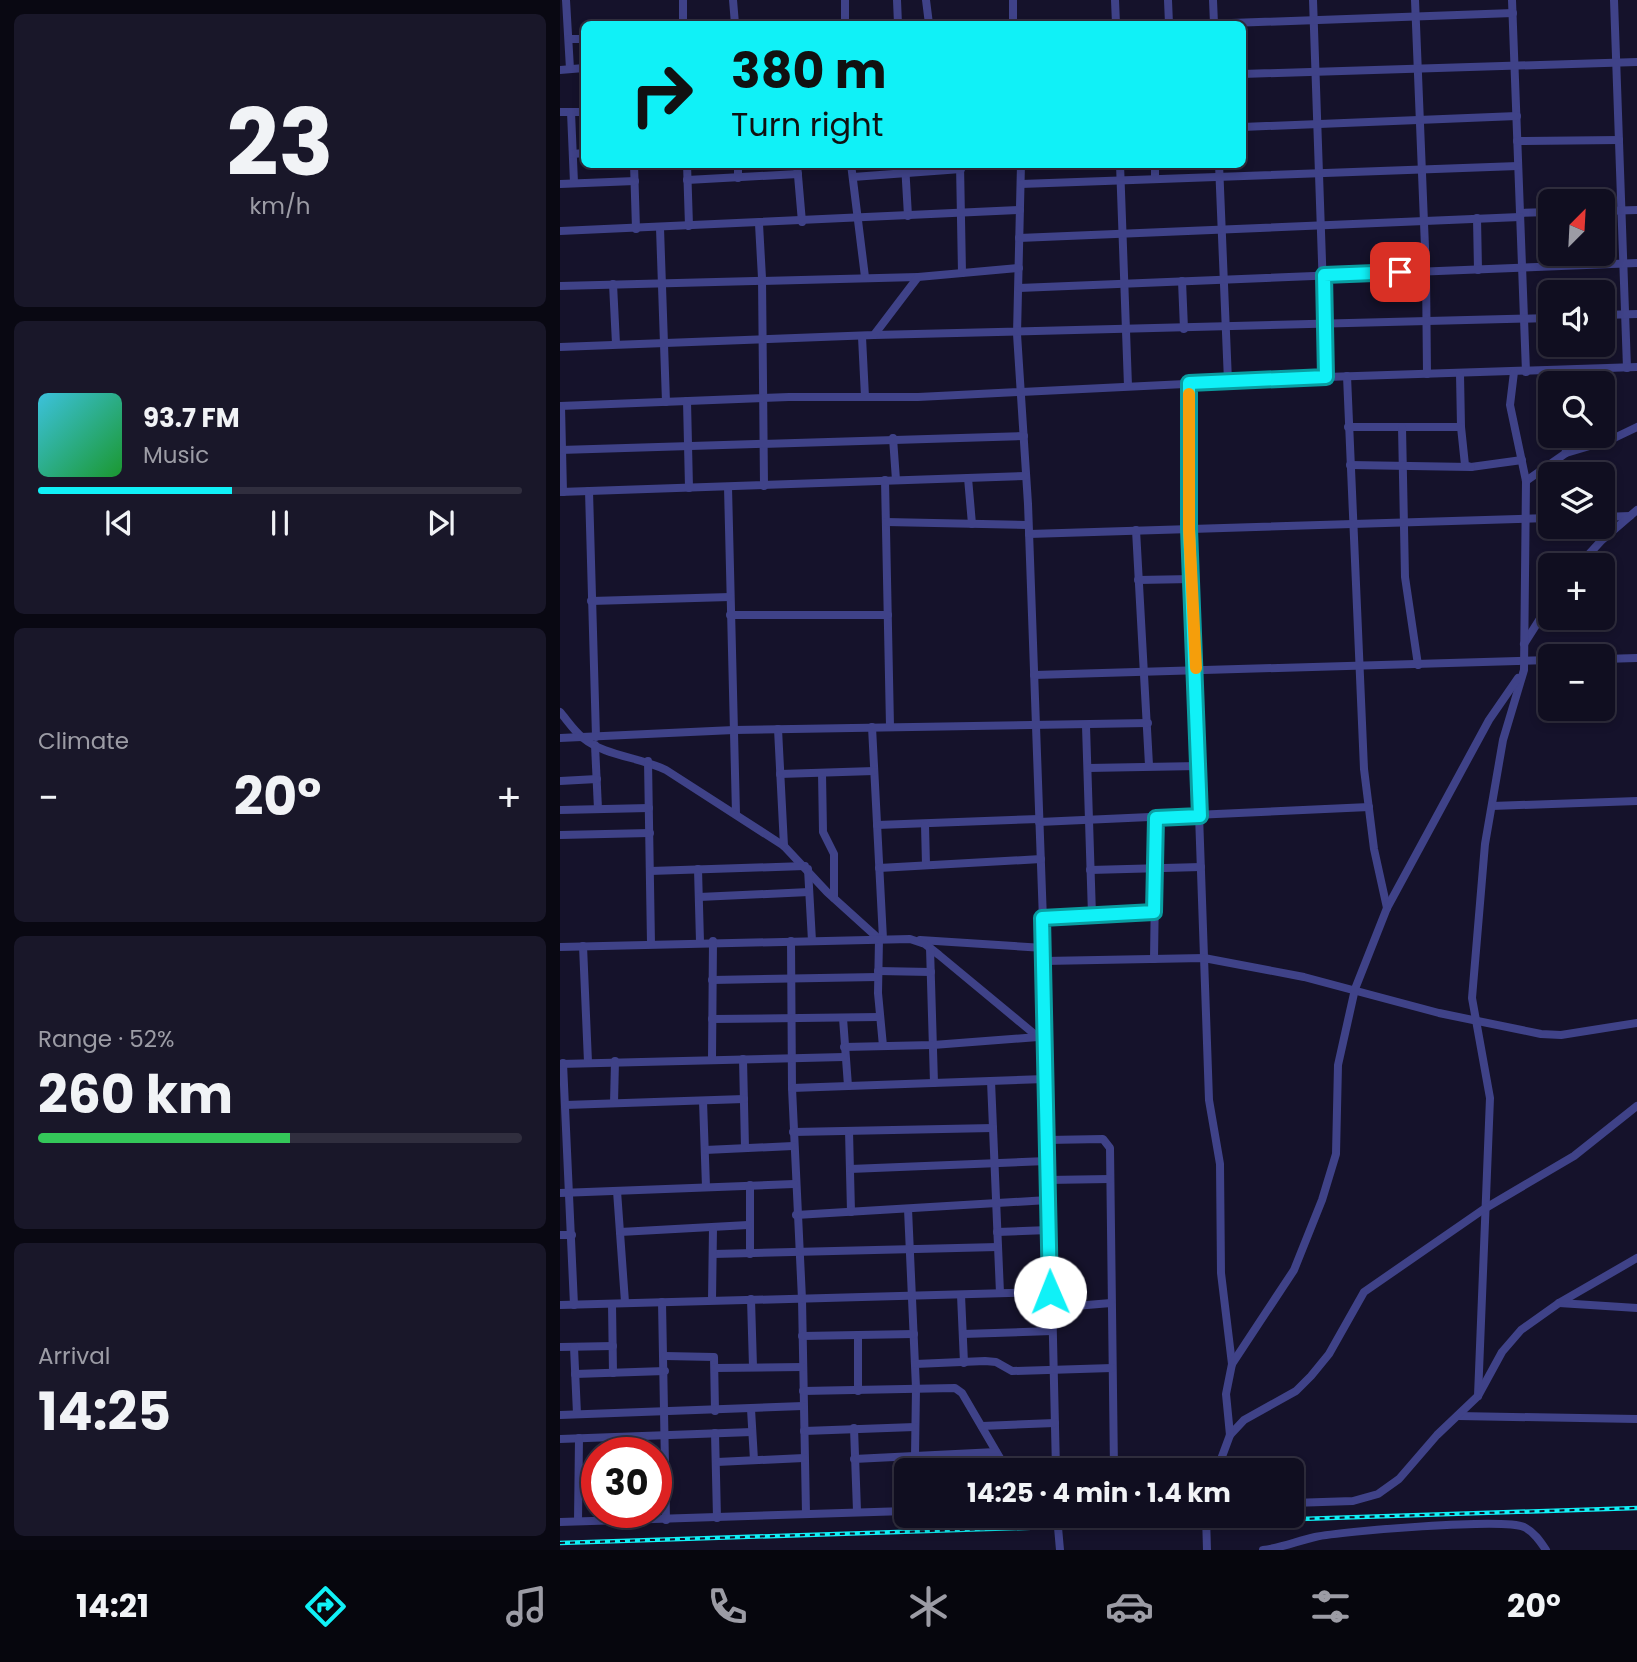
<!DOCTYPE html>
<html lang="en">
<head>
<meta charset="utf-8">
<style>
  body { margin:0; font-family:Poppins,sans-serif; background:#191729; color:#f1f3f6; height:100vh; display:flex; flex-direction:column; font-size:26px; white-space:nowrap }
  * { box-sizing:border-box; margin:0 }
  p { font-size:23px; color:#9c9ca5 }
  .icon { flex:none; width:38px; height:38px; fill:none; stroke:currentColor; stroke-width:2; stroke-linecap:round; stroke-linejoin:round }
  .map { position:relative; flex:1; overflow:hidden }
  .panel { display:flex; flex-direction:column; gap:14px; padding:14px; background:#090812; width:560px }
  .panel>* { flex:none }
  .guide { position:absolute; left:21px; top:21px; width:665px; height:147px; border-radius:10px; box-shadow:0 4px 10px #0003,0 0 0 2px #302e3e; background:#10f1f7; color:#111; overflow:hidden }
  .needle { width:46px; rotate:24deg }
  .tools { position:absolute; left:978px; top:189px; display:grid; gap:14px }
  .tools a { display:grid; place-items:center; width:77px; height:77px; border-radius:10px; background:#100e20; box-shadow:0 4px 10px #0003,0 0 0 2px #302e3e; font-size:35px }
  .speed { position:absolute; left:21px; top:1437px; display:flex; gap:14px; font-size:35px; font-weight:700; text-align:center }
  .speed>* { display:grid; place-content:center; width:91px; height:91px; border-radius:50%; background:#100e20; box-shadow:0 4px 10px #0003,0 0 0 2px #302e3e; line-height:1 }
  .speed .limit { border:10px solid #d22; background:#fff; color:#111 }
  .pin { position:absolute; display:grid; place-items:center; width:60px; height:60px; color:#fff; margin:-30px; border-radius:14px; box-shadow:0 4px 10px #0006 }
  .me { position:absolute; width:77px; margin:-38px; rotate:359deg; stroke-linejoin:round; filter:drop-shadow(0 0 5px #0008) }
  .turn { display:flex; align-items:center; gap:24px; height:147px; padding:0 35px; font-size:32px }
  .turn .icon { width:91px; height:91px; stroke-width:2.5 }
  .turn b { display:block; font-size:49px; line-height:60px }
  .big { font-size:52px; font-weight:700; line-height:1.1 }
  .panel .card { flex:1; display:flex; flex-direction:column; justify-content:center; gap:10px; min-width:0; padding:0 24px; border-radius:10px; background:#191729 }
  .panel .dial { align-items:center; gap:0 }
  .dial b { font-size:91px; line-height:1 }
  .song { display:flex; align-items:center; gap:21px }
  .cover { width:84px; height:84px; border-radius:10px; background:linear-gradient(135deg,hsl(190 70% 55%),hsl(130 70% 35%)) }
  .played { height:7px; border-radius:4px; background:linear-gradient(90deg,#10f1f7 40%,#302e3e 40%) }
  .keys { display:flex; justify-content:space-around; direction:ltr }
  .heat { display:flex; justify-content:space-between; align-items:center; font-size:38px; direction:ltr }
  .charge { height:10px; border-radius:5px; background:linear-gradient(90deg,#34c759 52%,#302e3e 0) }
  .trip { position:absolute; left:334px; top:1458px; width:410px; height:70px; border-radius:10px; background:#100e20; box-shadow:0 4px 10px #0003,0 0 0 2px #302e3e; font-weight:700; line-height:70px; text-align:center }
  .tab-bar { display:flex; height:112px; justify-content:space-around; align-items:center; background:#06060d; color:#9c9ca5 }
  .tab-bar .icon { width:49px; height:49px }
  .tab-bar .active { color:#10f1f7 }
  .tab-bar b { font-size:32px; color:#f1f3f6 }
  main { display:flex; flex:1; min-height:0 }
  .map>svg:first-child { display:block }
  .lines { fill:none; stroke-linecap:round; stroke-linejoin:round }
  .minor { stroke:#3f4288; stroke-width:8 }
  .rail-casing { stroke:#10f1f7; stroke-width:4.5 }
  .rail { stroke:#15122b; stroke-width:2; stroke-dasharray:5; stroke-linecap:butt }
  .route-casing { stroke:#0a9da1; stroke-width:18 }
  .route { stroke:#10f1f7; stroke-width:12 }
  .slow { stroke:#f59e0b; stroke-width:12 }
</style>
</head>
<body>
<main>
<section class="panel">
<div class="card dial"><b>23</b><p>km/h</p></div>
<div class="card">
<div class="song"><i class="cover"></i><div><b>93.7 FM</b><p>Music</p></div></div>
<div class="played"></div>
<div class="keys"><svg class="icon" aria-label="previous" viewBox="0 0 24 24"><path d="M18 5L8 12l10 7zM5 5v14"/></svg><svg class="icon" aria-label="pause" viewBox="0 0 24 24"><path d="M8 5v14M16 5v14"/></svg><svg class="icon" aria-label="next" viewBox="0 0 24 24"><path d="M6 5l10 7-10 7zM19 5v14"/></svg></div>
</div>
<div class="card"><p>Climate</p>
<div class="heat"><a>−</a><b class="big">20°</b><a>+</a></div>
</div>
<div class="card"><p>Range · 52%</p><b class="big">260 km</b><div class="charge"></div></div>
<div class="card"><p>Arrival</p><b class="big">14:25</b></div>
</section>
<div class="map">
<svg width="1077" height="1550" viewBox="0 0 1077 1550">
  <rect width="100%" height="100%" fill="#15122b"/>
  <g class="lines">
    <!-- minor -->
    <g class="minor">
      <polyline points="6,0 10,69"/>
      <polyline points="123,0 123,24"/>
      <polyline points="173,0 175,24"/>
      <polyline points="285,0 285,24"/>
      <polyline points="337,0 338,24"/>
      <polyline points="366,0 369,24"/>
      <polyline points="453,0 453,24"/>
      <polyline points="555,0 556,24"/>
      <polyline points="608,0 609,24"/>
      <polyline points="653,0 654,24"/>
      <polyline points="753,0 766,377"/>
      <polyline points="855,0 866,272 867,374"/>
      <polyline points="952,0 966,372"/>
      <polyline points="1054,0 1067,368"/>
      <polyline points="644,24 953,13"/>
      <polyline points="9,39 24,39"/>
      <polyline points="0,70 24,68"/>
      <polyline points="682,74 1077,62"/>
      <polyline points="0,112 24,112"/>
      <polyline points="11,112 14,183"/>
      <polyline points="682,127 957,116"/>
      <polyline points="957,141 1059,140"/>
      <polyline points="13,154 24,153"/>
      <polyline points="74,164 76,229"/>
      <polyline points="127,164 129,226"/>
      <polyline points="178,164 178,178"/>
      <polyline points="237,164 242,222"/>
      <polyline points="291,164 305,277"/>
      <polyline points="345,164 348,216"/>
      <polyline points="400,164 402,273"/>
      <polyline points="461,164 457,334 468,504 484,948 496,1470"/>
      <polyline points="560,164 568,386"/>
      <polyline points="659,164 668,381"/>
      <polyline points="293,177 401,169"/>
      <polyline points="595,178 595,164"/>
      <polyline points="127,180 238,174"/>
      <polyline points="0,184 75,181"/>
      <polyline points="461,184 958,166"/>
      <polyline points="1043,211 1077,210"/>
      <polyline points="960,213 990,212"/>
      <polyline points="917,218 918,270"/>
      <polyline points="199,224 202,278 204,486"/>
      <polyline points="100,228 106,402"/>
      <polyline points="0,231 460,210"/>
      <polyline points="459,238 960,217"/>
      <polyline points="622,281 624,329"/>
      <polyline points="53,284 56,344"/>
      <polyline points="0,286 358,277"/>
      <polyline points="459,288 1077,263"/>
      <polyline points="1043,315 1077,314"/>
      <polyline points="314,335 990,318"/>
      <polyline points="302,337 305,397"/>
      <polyline points="0,347 314,335 358,277 459,268"/>
      <polyline points="1002,370 1003,383"/>
      <polyline points="787,376 804,769 814,849 827,908"/>
      <polyline points="629,383 629,529 649,1100 660,1164 661,1273 672,1364"/>
      <polyline points="127,401 129,488"/>
      <polyline points="0,406 229,397 358,397 766,377 1077,367"/>
      <polyline points="1,406 3,492"/>
      <polyline points="788,427 901,427 900,374"/>
      <polyline points="842,427 845,577 858,665"/>
      <polyline points="901,427 905,465 911,467 962,460"/>
      <polyline points="1005,436 1006,453 1050,440 1077,427"/>
      <polyline points="333,438 336,480"/>
      <polyline points="0,450 464,436"/>
      <polyline points="790,465 911,467"/>
      <polyline points="408,478 412,524"/>
      <polyline points="325,480 330,726"/>
      <polyline points="966,481 1006,453"/>
      <polyline points="168,487 176,814"/>
      <polyline points="29,491 36,737"/>
      <polyline points="0,492 466,476"/>
      <polyline points="1043,517 1070,516"/>
      <polyline points="326,522 468,525"/>
      <polyline points="576,530 589,765"/>
      <polyline points="469,534 990,518"/>
      <polyline points="1019,565 1041,541 1077,510"/>
      <polyline points="578,580 632,579"/>
      <polyline points="31,601 170,597"/>
      <polyline points="170,615 328,615"/>
      <polyline points="964,644 990,603"/>
      <polyline points="1043,659 1077,658"/>
      <polyline points="474,675 990,660"/>
      <path d="M0,712C7,720 14,731 23,738C45,756 80,757 106,770L224,846L267,892L319,939"/>
      <polyline points="526,726 532,915"/>
      <polyline points="312,727 323,939"/>
      <polyline points="218,729 224,846"/>
      <polyline points="0,738 174,730 588,723"/>
      <polyline points="35,745 38,809"/>
      <polyline points="88,761 91,944"/>
      <polyline points="528,768 639,766"/>
      <polyline points="262,773 263,832 274,854 274,898"/>
      <polyline points="220,774 314,771"/>
      <polyline points="0,781 37,779"/>
      <polyline points="932,806 1077,801"/>
      <polyline points="0,810 89,808"/>
      <polyline points="479,822 809,807"/>
      <polyline points="317,825 479,819"/>
      <polyline points="365,825 366,865"/>
      <polyline points="0,835 90,833"/>
      <polyline points="319,868 481,859"/>
      <polyline points="138,869 140,942"/>
      <polyline points="248,869 252,941"/>
      <polyline points="530,870 641,867"/>
      <polyline points="90,871 245,866"/>
      <polyline points="139,897 249,892"/>
      <polyline points="483,918 594,912"/>
      <polyline points="319,939 318,993 323,1046"/>
      <polyline points="360,940 484,948"/>
      <polyline points="231,941 232,1088 242,1299 246,1514"/>
      <polyline points="23,946 28,1062"/>
      <polyline points="0,947 350,939 365,944 379,955 484,1042"/>
      <polyline points="370,948 374,1083"/>
      <polyline points="594,959 596,818"/>
      <polyline points="484,961 644,958 744,977 879,1013 981,1034 1001,1035 1077,1023"/>
      <polyline points="318,971 371,972"/>
      <polyline points="152,980 318,977"/>
      <polyline points="283,1018 288,1086"/>
      <polyline points="152,1019 319,1017"/>
      <polyline points="284,1047 373,1045 478,1037"/>
      <polyline points="152,1059 153,941"/>
      <polyline points="183,1059 185,1148"/>
      <polyline points="3,1063 14,1305"/>
      <polyline points="0,1064 284,1057"/>
      <polyline points="431,1081 440,1293"/>
      <polyline points="232,1088 485,1079"/>
      <polyline points="143,1101 146,1187"/>
      <polyline points="54,1103 55,1061"/>
      <polyline points="5,1105 184,1099"/>
      <polyline points="289,1131 291,1212"/>
      <polyline points="233,1132 433,1128"/>
      <polyline points="487,1140 543,1139 550,1148 554,1470"/>
      <polyline points="145,1150 233,1146"/>
      <polyline points="290,1169 487,1161"/>
      <polyline points="487,1180 550,1179"/>
      <polyline points="190,1185 190,1254"/>
      <polyline points="57,1191 65,1302"/>
      <polyline points="0,1193 234,1184"/>
      <polyline points="348,1209 356,1388 355,1456"/>
      <polyline points="236,1215 488,1200"/>
      <polyline points="60,1232 188,1225"/>
      <polyline points="437,1232 489,1230"/>
      <polyline points="0,1235 12,1235"/>
      <polyline points="153,1254 438,1247"/>
      <polyline points="401,1295 404,1363"/>
      <polyline points="191,1299 193,1367"/>
      <polyline points="152,1300 153,1228"/>
      <polyline points="102,1302 106,1520"/>
      <polyline points="999,1303 1077,1308"/>
      <polyline points="52,1304 53,1373"/>
      <polyline points="0,1305 490,1292"/>
      <polyline points="491,1308 551,1303"/>
      <polyline points="403,1334 492,1331"/>
      <polyline points="298,1335 298,1391"/>
      <polyline points="242,1336 354,1334"/>
      <polyline points="0,1347 53,1346"/>
      <polyline points="14,1347 17,1414"/>
      <polyline points="105,1356 154,1357 155,1411"/>
      <polyline points="355,1364 425,1361 436,1362 452,1371 552,1368"/>
      <polyline points="155,1368 243,1367"/>
      <polyline points="15,1374 105,1371"/>
      <polyline points="243,1391 395,1388 402,1393 447,1470"/>
      <polyline points="918,1396 930,1098 912,998 925,844 943,740 964,670 966,481 950,405 954,372"/>
      <polyline points="191,1409 194,1460"/>
      <polyline points="0,1415 243,1406"/>
      <polyline points="898,1416 1077,1419"/>
      <polyline points="422,1426 495,1423"/>
      <polyline points="294,1428 297,1511"/>
      <polyline points="244,1431 355,1427"/>
      <polyline points="155,1433 157,1518"/>
      <polyline points="670,1435 684,1420 736,1391 751,1376 769,1354 804,1292 924,1209 1014,1156 1077,1106"/>
      <polyline points="0,1439 192,1432"/>
      <polyline points="294,1459 436,1452"/>
      <polyline points="157,1462 244,1458"/>
      <polyline points="19,1468 37,1468"/>
      <polyline points="657,1470 670,1435 666,1394 672,1364 734,1270 762,1200 776,1154 778,1065 795,989 827,908 929,720 958,678"/>
      <polyline points="732,1503 793,1501 818,1494 839,1479 877,1435 918,1396 942,1352 961,1330 999,1303 1077,1258"/>
      <polyline points="497,1516 500,1550"/>
      <polyline points="646,1516 647,1550"/>
      <polyline points="18,1521 19,1438"/>
      <polyline points="0,1522 346,1511"/>
      <path d="M703,1550C721,1548 737,1541 755,1537C783,1531 943,1518 964,1527C974,1532 980,1541 986,1550"/>
    </g>
    <!-- rail casing -->
    <g class="rail-casing">
      <polyline id="rail" points="0,1543 1077,1508"/>
    </g>
    <!-- rail -->
    <use href="#rail" class="rail"/>
  </g>
  <g class="lines">
    <!-- route casing -->
    <g class="route-casing">
      <polyline id="route" points="490,1292 482,918 594,912 596,818 640,816 629,529 629,383 766,377 764,275 840,272"/>
    </g>
    <!-- route -->
    <use href="#route" class="route"/>
    <!-- slow -->
    <polyline class="slow" points="629,394 629,529 636,668"/>
  </g>
</svg>
<div class="tools">
<a><svg class="needle" viewBox="-14 -14 28 28"><path d="M0-13l5 13h-10z" fill="#e53935"/><path d="M0 13l5-13h-10z" fill="#9c9ca5"/></svg></a>
<a><svg class="icon" aria-label="sound" viewBox="0 0 24 24"><path d="M4 9h4l5-4v14l-5-4H4zM17 9q2 3 0 6"/></svg></a>
<a><svg class="icon" aria-label="search" viewBox="0 0 24 24"><circle cx="10" cy="10" r="6"/><path d="M15 15l6 6"/></svg></a>
<a><svg class="icon" aria-label="layers" viewBox="0 0 24 24"><path d="M12 4l9 5-9 5-9-5zM3 14l9 5 9-5"/></svg></a>
<a>+</a>
<a>−</a>
</div>
<div class="speed"><div class="limit">30</div></div>
<div class="pin" style="left:840px;top:272px;background:#d93025"><svg class="icon" aria-label="arrive" viewBox="0 0 24 24"><path d="M6 21V4h12l-3 4 3 4H6"/></svg></div>
<svg class="me" style="left:490px;top:1292px" viewBox="-20 -20 40 40"><circle r="19" fill="#fff"/><path d="M0-13L10 11 0 6-10 11z" fill="#10f1f7"/></svg>
<div class="trip">14:25 · 4 min · 1.4 km</div>
<div class="guide">
<div class="turn"><svg class="icon" aria-label="right" viewBox="0 0 24 24"><path d="M7 20v-9h11M14 6l5 5-5 5"/></svg><div><b>380 m</b>Turn right</div></div>
</div>
</div>
</main>
<nav class="tab-bar">
<b>14:21</b>
<svg class="icon active" aria-label="directions" viewBox="0 0 24 24"><path d="M12 3l9 9-9 9-9-9zM9 14v-3h6M13 9l2 2-2 2"/></svg>
<svg class="icon" aria-label="music" viewBox="0 0 24 24"><path d="M9 18V5l10-2v13"/><circle cx="6" cy="18" r="3"/><circle cx="16" cy="16" r="3"/></svg>
<svg class="icon" aria-label="phone" viewBox="0 0 24 24"><path d="M5 4h4l2 5-3 2q2 4 5 5l2-3 5 2v4C11 20 4 13 5 4z"/></svg>
<svg class="icon" aria-label="climate" viewBox="0 0 24 24"><path d="M12 3v18M4 7l16 10M4 17L20 7"/></svg>
<svg class="icon" aria-label="car" viewBox="0 0 24 24"><path d="M5 17H2v-5l4-1 3-4h7l3 4 3 1v5h-3M9 17h6M6 11h13"/><circle cx="7" cy="17" r="2"/><circle cx="17" cy="17" r="2"/></svg>
<svg class="icon" aria-label="filters" viewBox="0 0 24 24"><path d="M4 7h16M4 17h16"/><circle cx="9" cy="7" r="2"/><circle cx="15" cy="17" r="2"/></svg>
<b>20°</b>
</nav>
</body>
</html>
